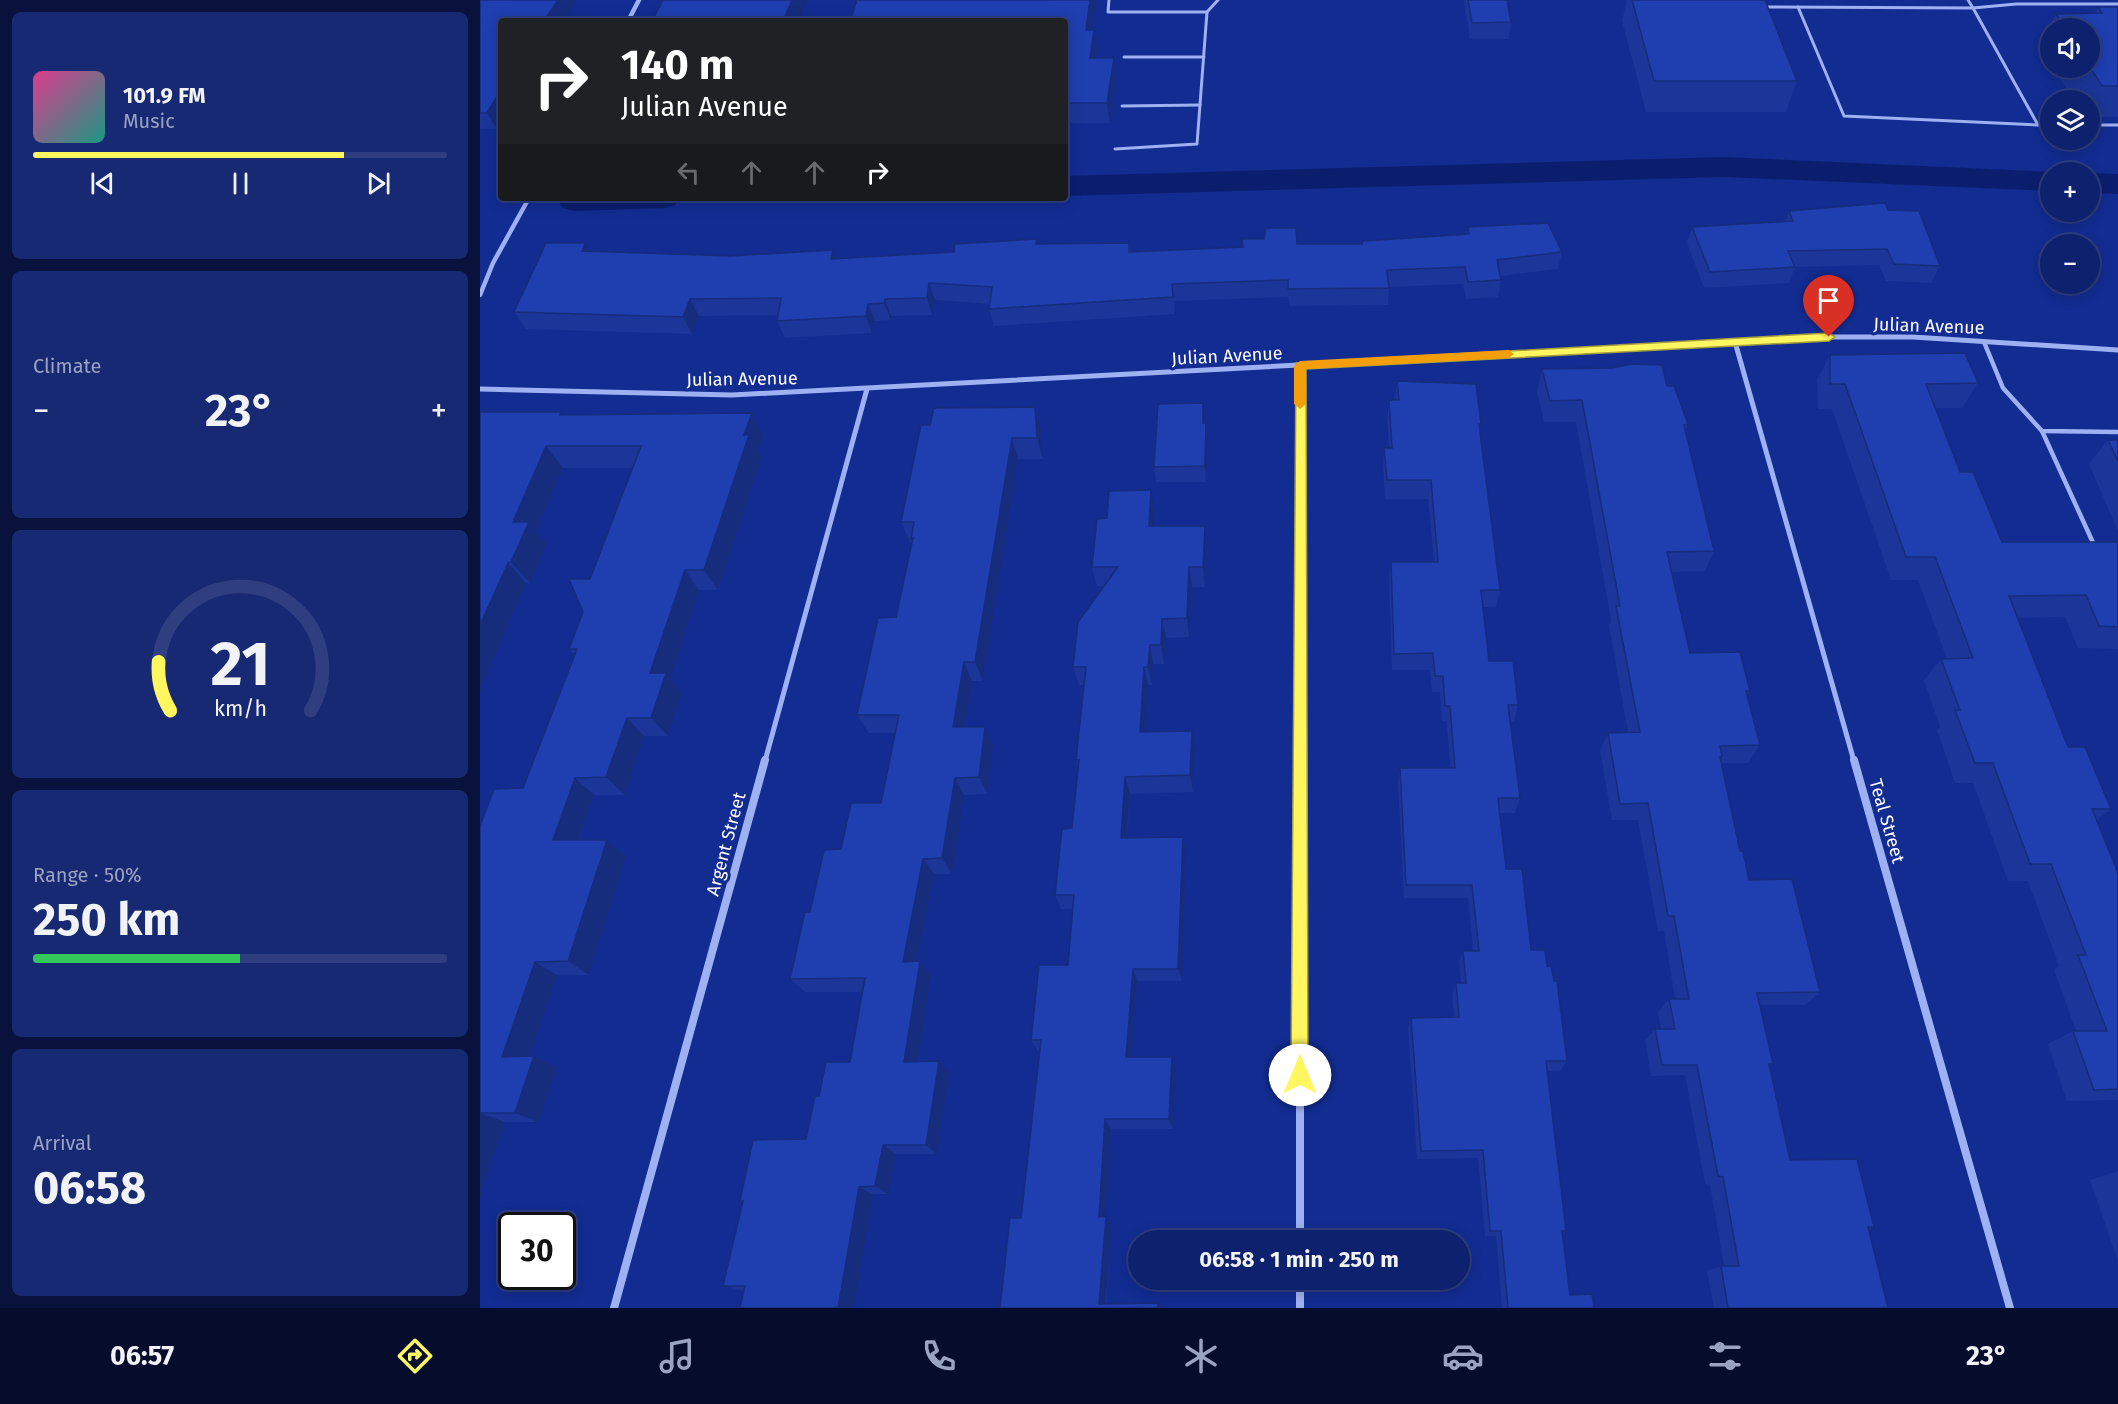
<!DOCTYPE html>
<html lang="en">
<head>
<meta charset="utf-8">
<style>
  body { margin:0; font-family:"Fira Sans",sans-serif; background:#172973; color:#f1f3f6; height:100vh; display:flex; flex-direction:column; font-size:22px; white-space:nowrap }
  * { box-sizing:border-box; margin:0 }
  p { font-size:20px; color:#9ba3c2 }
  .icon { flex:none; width:33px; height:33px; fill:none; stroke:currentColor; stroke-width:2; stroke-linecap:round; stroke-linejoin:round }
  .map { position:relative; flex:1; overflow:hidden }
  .side { display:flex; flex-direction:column; gap:12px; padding:12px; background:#08123c; width:480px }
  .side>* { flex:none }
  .guide { position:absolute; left:18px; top:18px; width:570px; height:183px; border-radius:6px; box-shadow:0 3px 15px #0003,0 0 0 2px #2e3e81; background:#202124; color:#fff; overflow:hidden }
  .buttons { position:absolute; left:1560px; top:18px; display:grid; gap:12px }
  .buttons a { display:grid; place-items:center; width:60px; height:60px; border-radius:50%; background:#0e216e; box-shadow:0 3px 15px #0003,0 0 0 2px #2e3e81; font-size:30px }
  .speed { position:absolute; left:18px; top:1212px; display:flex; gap:12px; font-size:30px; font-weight:700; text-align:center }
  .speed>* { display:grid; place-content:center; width:78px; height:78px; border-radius:50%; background:#0e216e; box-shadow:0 3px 15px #0003,0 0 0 2px #2e3e81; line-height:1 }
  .speed .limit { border:3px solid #111; border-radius:9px; background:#fff; color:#111 }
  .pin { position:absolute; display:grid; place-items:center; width:51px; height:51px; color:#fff; margin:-62px -26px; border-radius:50% 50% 50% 0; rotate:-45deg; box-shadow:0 0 6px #0007 }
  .pin .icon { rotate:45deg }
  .me { position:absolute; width:66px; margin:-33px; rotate:0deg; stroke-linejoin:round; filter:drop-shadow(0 0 4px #0008) }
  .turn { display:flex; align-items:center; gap:21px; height:126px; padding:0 24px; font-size:27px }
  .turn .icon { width:78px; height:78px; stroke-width:2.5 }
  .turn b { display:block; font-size:42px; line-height:51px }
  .lanes { display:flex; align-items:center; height:57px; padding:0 24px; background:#0003; justify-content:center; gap:30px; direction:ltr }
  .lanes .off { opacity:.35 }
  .big { font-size:45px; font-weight:700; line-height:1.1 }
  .side .tile { flex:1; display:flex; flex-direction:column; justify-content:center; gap:9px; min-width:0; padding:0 21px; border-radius:9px; background:#172973 }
  .side .dial { align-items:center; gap:0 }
  .dial svg { height:156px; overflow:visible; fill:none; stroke:#2e3e81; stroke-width:7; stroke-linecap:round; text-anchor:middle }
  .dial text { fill:#f1f3f6; stroke:none }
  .song { display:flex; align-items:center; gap:18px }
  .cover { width:72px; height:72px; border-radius:9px; background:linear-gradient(135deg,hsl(330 70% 55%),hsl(170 70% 35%)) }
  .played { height:6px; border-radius:3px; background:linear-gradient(90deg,#fff660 75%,#2e3e81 75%) }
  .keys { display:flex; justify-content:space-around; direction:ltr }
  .heat { display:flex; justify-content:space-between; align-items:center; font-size:33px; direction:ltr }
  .charge { height:9px; border-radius:4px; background:linear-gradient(90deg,#34c759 50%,#2e3e81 0) }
  .trip { position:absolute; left:648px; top:1230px; width:342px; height:60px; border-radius:30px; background:#0e216e; box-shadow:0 3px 15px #0003,0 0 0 2px #2e3e81; font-weight:700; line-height:60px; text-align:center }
  .menu { display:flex; height:96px; justify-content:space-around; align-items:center; background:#060d2c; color:#9ba3c2 }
  .menu .icon { width:42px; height:42px }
  .menu .active { color:#fff660 }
  .menu b { font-size:27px; color:#f1f3f6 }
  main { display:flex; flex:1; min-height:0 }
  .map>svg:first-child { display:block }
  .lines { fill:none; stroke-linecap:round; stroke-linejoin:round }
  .canal { fill:#0b1e6e; fill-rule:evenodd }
  .lane-far1 { stroke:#9eb1f2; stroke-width:3 }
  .lane { stroke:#9eb1f2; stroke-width:4.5 }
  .street-far2 { stroke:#9eb1f2; stroke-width:4.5 }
  .street-far1 { stroke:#9eb1f2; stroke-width:5 }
  .street { stroke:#9eb1f2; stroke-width:8 }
  .wall { fill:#1b3698 }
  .shaded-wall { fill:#162c7c }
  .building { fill:#1f3fb1; stroke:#162c7c; stroke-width:1.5 }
  .route { fill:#fff660; stroke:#a6a03e; stroke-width:1.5 }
  .slow { fill:#f59e0b }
  .labels { text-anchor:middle; stroke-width:6; stroke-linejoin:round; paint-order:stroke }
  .street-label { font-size:18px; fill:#fff; stroke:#122c92 }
</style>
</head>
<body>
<main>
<section class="side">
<div class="tile">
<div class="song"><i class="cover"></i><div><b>101.9 FM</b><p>Music</p></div></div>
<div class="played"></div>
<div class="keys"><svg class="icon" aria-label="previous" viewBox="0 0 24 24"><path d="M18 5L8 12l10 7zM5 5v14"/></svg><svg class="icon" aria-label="pause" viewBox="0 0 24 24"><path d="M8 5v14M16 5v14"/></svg><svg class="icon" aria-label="next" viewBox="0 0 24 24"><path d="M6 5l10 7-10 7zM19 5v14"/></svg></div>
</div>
<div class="tile"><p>Climate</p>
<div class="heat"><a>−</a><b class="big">23°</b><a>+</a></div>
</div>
<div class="tile dial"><svg viewBox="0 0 100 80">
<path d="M14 69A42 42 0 1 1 86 69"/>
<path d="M14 69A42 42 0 0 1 8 44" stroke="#fff660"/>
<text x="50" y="56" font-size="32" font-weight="700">21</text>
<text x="50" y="72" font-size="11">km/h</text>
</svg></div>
<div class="tile"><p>Range · 50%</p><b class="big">250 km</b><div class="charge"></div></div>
<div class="tile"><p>Arrival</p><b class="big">06:58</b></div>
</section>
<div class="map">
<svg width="1638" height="1308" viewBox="0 0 1638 1308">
  <rect width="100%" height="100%" fill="#122c92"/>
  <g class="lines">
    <!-- canal -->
    <g class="canal">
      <polygon points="1244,157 1575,172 1570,172 1570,191 1244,177 585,196 585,176"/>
      <polygon points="1610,173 1638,174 1638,194 1610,193"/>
      <polygon points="80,198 200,198 195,205 184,208 94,211 83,208 78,201"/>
    </g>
    <!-- lane-far1 -->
    <g class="lane-far1">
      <polyline points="629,0 628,12 727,12 738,0"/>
      <polyline points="1488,0 1493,8 1536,4 1638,4"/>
      <polyline points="1283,7 1493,8 1558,125 1570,125"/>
      <polyline points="1318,7 1364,116 1558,125"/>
      <polyline points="644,57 724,57"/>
      <polyline points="642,106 720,105"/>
      <polyline points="1610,125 1638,125"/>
      <polyline points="635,149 717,144 727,12"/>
    </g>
    <!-- lane -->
    <g class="lane">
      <polyline points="1504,342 1523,388 1562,431 1638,432"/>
      <polyline points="1562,431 1615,547"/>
    </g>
    <!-- street-far2 -->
    <g class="street-far2">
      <polyline points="148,21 159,0"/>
      <polyline points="0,295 13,263 49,198"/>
    </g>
    <!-- street-far1 -->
    <g class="street-far1">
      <polyline points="1255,342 1374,761"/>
      <polyline points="820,365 820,761"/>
      <polyline points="0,389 252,395 1349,337 1433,337 1638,350"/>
      <polyline points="285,761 387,389"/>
    </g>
    <!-- street -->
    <g class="street">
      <polyline points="820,760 820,1240"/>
      <polyline points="1374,760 1530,1308"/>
      <polyline points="820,1280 820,1308"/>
      <polyline points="134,1308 285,760"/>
    </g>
  </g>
  <!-- wall -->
  <g class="wall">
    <polygon points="0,0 96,0 83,21 21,21 21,122 17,129 0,129"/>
    <polygon points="984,0 1027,0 1031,22 1029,39 990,39"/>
    <polygon points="1147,0 1285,0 1317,81 1306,112 1166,112 1142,21"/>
    <polygon points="1618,7 1638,7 1638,117 1610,117 1610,100 1593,100 1574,68 1610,68 1610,28 1570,28 1570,62 1560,44 1576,14 1615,14"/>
    <polygon points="585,21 612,30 617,50 615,58 634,58 637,79 630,123 585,123"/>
    <polygon points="1408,210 1460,266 1451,283 1406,281 1399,265 1315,267 1309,283 1224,288 1207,243 1212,227 1305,222 1309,211"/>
    <polygon points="988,227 1082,252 1078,269 1020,276 1021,280 1018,297 986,299 983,284 909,287 908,305 809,306 808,297 694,301 695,314 514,326 509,309 510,304 455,300 452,315 411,316 411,320 395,321 392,333 305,338 297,321 298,315 219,316 212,334 46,329 34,312 110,251 251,256 353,250 356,258 474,252 558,244 649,243 651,252 762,247 762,239 817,244 882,244 987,234"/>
    <polygon points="1350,355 1498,383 1482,408 1455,408 1480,472 1522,542 1638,542 1638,649 1598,648 1585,617 1537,618 1588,747 1631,809 1617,820 1638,873 1638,1100 1587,1101 1568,1044 1593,1031 1596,1031 1574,970 1579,966 1548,881 1528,881 1493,783 1475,783 1457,730 1460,727 1444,680 1461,659 1467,659 1438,580 1411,580 1352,409 1338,409 1337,379"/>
    <polygon points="1062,369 1187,386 1208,424 1205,431 1234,551 1225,571 1191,572 1210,653 1270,691 1267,695 1280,745 1268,763 1241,763 1260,851 1269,880 1340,992 1325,1005 1280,1005 1293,1064 1290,1066 1310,1160 1394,1227 1389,1229 1408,1308 1234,1308 1227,1271 1241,1266 1244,1266 1230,1185 1225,1184 1205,1075 1171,1076 1165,1040 1175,1029 1181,1029 1178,1012 1189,999 1195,999 1184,931 1178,931 1158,820 1132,820 1120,750 1128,733 1148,732 1129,626 1131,620 1096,422 1064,422 1057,391"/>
    <polygon points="917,381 1001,424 999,432 1020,590 1016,607 1003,607 1009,661 1038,705 1034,721 1030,721 1040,798 1035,813 1020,813 1026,869 1051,950 1067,966 1087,1061 1080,1071 1067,1071 1086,1231 1082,1234 1090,1295 1114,1308 1022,1308 1016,1236 1005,1236 998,1158 937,1159 928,1028 931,1018 974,1017 972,995 976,983 981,983 979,962 983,951 993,951 988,898 924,898 918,783 920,768 971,768 966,721 962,722 960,692 952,692 950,670 912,670 909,579 911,562 954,562 948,499 905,499 903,467 904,448 909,448 907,419 909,400 915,400"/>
    <polygon points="555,407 561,429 563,459 538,459 503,681 492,681 485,727 505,727 513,745 508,794 484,795 472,874 454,874 437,961 451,975 438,1061 469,1072 457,1154 416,1154 409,1194 393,1194 374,1308 260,1308 264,1291 243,1286 263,1202 260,1201 326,1139 339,1096 370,1062 382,992 325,992 310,979 330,912 361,849 401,803 415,733 389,733 377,715 416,617 432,543 430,543 421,522 450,425"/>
    <polygon points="0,412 84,415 272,413 283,435 278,451 282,457 238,590 219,590 191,678 202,692 188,736 164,736 145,795 114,795 99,840 127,840 146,856 109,975 77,975 50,1056 54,1056 77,1067 59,1122 25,1122 0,1198 0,826 43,788 94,654 89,649 103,612 110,579 153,468 83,468 56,531 67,543 50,583 46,583 0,692"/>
    <polygon points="725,419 725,423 726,423 728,438 726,482 676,482 674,467"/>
    <polygon points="1628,440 1638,440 1638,531 1609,464"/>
    <polygon points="675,511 674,526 725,526 727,546 725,587 712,587 709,637 686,638 684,664 673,664 672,685 668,685 665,732 712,731 715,749 713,792 650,794 647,838 706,853 702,981 657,981 652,1057 692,1057 696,1067 693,1129 631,1129 625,1216 632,1223 626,1304 678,1303 683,1307 520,1308 541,1218 559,1051 558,1051 551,1040 588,965 593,909 581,909 575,895 592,828 598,767 596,760 604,685 599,685 593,667 624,586 617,586 612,567"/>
    <polygon points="1638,1171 1638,1261 1610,1180"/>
  </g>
  <!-- shaded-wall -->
  <g class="shaded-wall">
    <polygon points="78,0 96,0 83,21 64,21"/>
    <polygon points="312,0 327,0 318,21 303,21"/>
    <polygon points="610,0 616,0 609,50 606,30"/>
    <polygon points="614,30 617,50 613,79 610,58"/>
    <polygon points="634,58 637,79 630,123 627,103"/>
    <polygon points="21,90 21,122 17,129 7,113"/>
    <polygon points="105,243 115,260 102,251"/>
    <polygon points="353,250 359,267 351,259"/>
    <polygon points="449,283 455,300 452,315 447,298"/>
    <polygon points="210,299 219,316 212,334 203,317"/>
    <polygon points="405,299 411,316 411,320 404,303"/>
    <polygon points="388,304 395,321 392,333 386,316"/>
    <polygon points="723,403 725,419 724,438 723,423"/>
    <polygon points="555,407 561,429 563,459 557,438"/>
    <polygon points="272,413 283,435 278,451 282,457 238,590 224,570 264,435"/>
    <polygon points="726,423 728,438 726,482 725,466"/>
    <polygon points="532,438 538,459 503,681 495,662"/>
    <polygon points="66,446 83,468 56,531 67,543 50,583 31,562 33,522"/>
    <polygon points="671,490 675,511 672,546 669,526"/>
    <polygon points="725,526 727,546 725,587 723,567"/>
    <polygon points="28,563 46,583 0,692 0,625"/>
    <polygon points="709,567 712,587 709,637 707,618"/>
    <polygon points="205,570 219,590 191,678 202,692 188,736 171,718 170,673"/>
    <polygon points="682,619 686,638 684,664 681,645"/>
    <polygon points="670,645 673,664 672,685 668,667"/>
    <polygon points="484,662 492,681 482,745 473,727"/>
    <polygon points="664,667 668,685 664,749 660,732"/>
    <polygon points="147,718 164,736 145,795 126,777"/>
    <polygon points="505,727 513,745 508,794 499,777"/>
    <polygon points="712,731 715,749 713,792 710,775"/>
    <polygon points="645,777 650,794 645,853 641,838"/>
    <polygon points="95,778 114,795 93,856 73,840"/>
    <polygon points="475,778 484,795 472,874 462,858"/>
    <polygon points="703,837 706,853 702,981 698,969"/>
    <polygon points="127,840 146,856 109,975 88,961"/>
    <polygon points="443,859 454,874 434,975 423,962"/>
    <polygon points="440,961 451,975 436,1073 424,1062"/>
    <polygon points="55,962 77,975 46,1068 22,1057"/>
    <polygon points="653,969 657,981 651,1068 646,1057"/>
    <polygon points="54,1056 77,1067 59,1122 35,1113"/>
    <polygon points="692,1057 696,1067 693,1129 689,1119"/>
    <polygon points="459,1061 469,1072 457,1154 446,1145"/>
    <polygon points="0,1113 25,1122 0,1198"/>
    <polygon points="625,1119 631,1129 625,1223 619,1217"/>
    <polygon points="403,1145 416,1154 409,1194 395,1186"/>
    <polygon points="379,1187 393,1194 374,1308 358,1308"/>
    <polygon points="626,1216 632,1223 625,1308 619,1304"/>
    <polygon points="678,1303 683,1307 683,1308 678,1308"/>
  </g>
  <!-- building -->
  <g class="building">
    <polygon points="0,0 78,0 64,21 21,21 21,90 7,113 0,113"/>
    <polygon points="183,0 312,0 303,21 172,21"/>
    <polygon points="377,0 610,0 606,30 614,30 610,58 634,58 627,103 585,103 585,21 370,21"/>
    <polygon points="988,0 1027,0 1031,22 992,23"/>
    <polygon points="1152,0 1285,0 1317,81 1174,81"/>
    <polygon points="1618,7 1638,7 1638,86 1622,86 1610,67 1610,28 1585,28 1576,14 1622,13"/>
    <polygon points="1405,203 1408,210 1439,211 1460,266 1414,264 1407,249 1308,251 1315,267 1230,272 1212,227 1313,221 1309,211"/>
    <polygon points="1068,223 1082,252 1017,260 1021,280 988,282 985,267 907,270 909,288 808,289 808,280 692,284 693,297 509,309 512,287 449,283 447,298 405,299 404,303 388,304 386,316 297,321 301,298 210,299 203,317 34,312 66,243 105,243 102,251 251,256 353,250 351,259 474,252 475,244 557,239 556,244 649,243 649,252 763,247 762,239 784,239 786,228 816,228 817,244 882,244 883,241 989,234 988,227"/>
    <polygon points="1485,353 1498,383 1446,384 1480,472 1493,472 1522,542 1638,542 1638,627 1619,626 1606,595 1529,596 1588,747 1605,747 1631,809 1612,809 1638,873 1638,1089 1614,1090 1593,1031 1627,1031 1598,955 1606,955 1571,864 1550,864 1513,763 1495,763 1475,710 1480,710 1461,659 1493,658 1455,557 1426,557 1365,384 1350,384 1350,355"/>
    <polygon points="1152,364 1182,365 1187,386 1194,386 1208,424 1204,425 1234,551 1187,552 1210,653 1260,652 1270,691 1266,691 1280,745 1240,746 1242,756 1240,757 1260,851 1263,851 1269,880 1312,879 1340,992 1277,993 1293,1064 1289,1064 1310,1160 1377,1159 1394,1227 1388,1227 1408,1308 1248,1308 1241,1266 1259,1266 1243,1177 1238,1176 1217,1065 1182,1065 1175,1029 1195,1029 1189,999 1209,999 1194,916 1188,916 1168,803 1140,804 1128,733 1160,732 1136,606 1140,606 1102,400 1070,401 1062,369 1132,368"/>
    <polygon points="917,381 996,384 1001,424 999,424 1020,590 1001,590 1009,661 1033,661 1038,705 1028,705 1040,798 1018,798 1026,869 1042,869 1051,950 1065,950 1067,966 1071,966 1074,981 1077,981 1087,1061 1066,1061 1086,1231 1082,1231 1090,1295 1112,1294 1114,1308 1028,1308 1021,1231 1010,1231 1003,1150 941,1151 931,1018 979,1017 976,983 986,983 983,951 999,951 992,885 926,885 920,768 975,768 970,706 965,706 963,676 955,676 953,653 914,654 911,562 958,562 951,480 907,480 904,448 912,448 909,400 919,400"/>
    <polygon points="723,403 723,423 726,423 725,466 674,467 678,404"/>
    <polygon points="555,407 557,438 532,438 495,662 484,662 473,727 505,727 499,777 475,778 462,858 443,859 423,962 440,961 424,1062 459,1061 446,1145 403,1145 395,1186 379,1187 358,1308 260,1308 265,1286 243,1286 263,1201 260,1201 273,1140 326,1139 335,1096 339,1096 346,1062 370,1062 385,978 310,979 325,912 330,912 344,850 361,849 371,803 401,803 419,715 377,715 398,618 416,617 433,538 431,539 434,522 421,522 441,425 450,425 454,408"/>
    <polygon points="0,412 81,412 80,415 272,413 264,435 269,435 224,570 205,570 170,673 186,673 171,718 147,718 126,777 95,778 73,840 127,840 88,961 55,962 22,1057 54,1056 35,1113 0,1113 0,826 14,789 43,788 97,649 89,649 103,612 89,579 110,579 161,446 66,446 33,522 49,522 31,562 28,563 0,625"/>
    <polygon points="1628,440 1638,440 1638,461"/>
    <polygon points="671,490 669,526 725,526 723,567 709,567 707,618 682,619 681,645 670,645 668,667 664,667 660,732 712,731 710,775 645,777 641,838 703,837 698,969 653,969 646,1057 692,1057 689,1119 625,1119 619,1217 626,1216 619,1304 678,1303 678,1308 520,1308 530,1218 541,1218 561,1040 551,1040 559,965 588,965 594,895 575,895 582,829 592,828 599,760 596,760 606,667 593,667 598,622 638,567 612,567 617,519 627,518 629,491"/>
  </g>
  <!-- route -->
  <polygon class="route" points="1349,333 1355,337 1349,341 826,369 828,1075 826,1081 820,1083 814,1081 811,1075 816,363"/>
  <!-- slow -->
  <polygon class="slow" points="1029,350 1034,354 1029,358 826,369 826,404 820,409 814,404 814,366 820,361"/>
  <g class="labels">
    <!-- street labels -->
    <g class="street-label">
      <text transform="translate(1449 326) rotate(2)" y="6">Julian Avenue</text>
      <text transform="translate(747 356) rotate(-3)" y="6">Julian Avenue</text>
      <text transform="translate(262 379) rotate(-1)" y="6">Julian Avenue</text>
      <text transform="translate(1407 821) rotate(74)" y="6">Teal Street</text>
      <text transform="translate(246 844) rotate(-75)" y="6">Argent Street</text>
    </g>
  </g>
</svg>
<div class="buttons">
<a><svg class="icon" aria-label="sound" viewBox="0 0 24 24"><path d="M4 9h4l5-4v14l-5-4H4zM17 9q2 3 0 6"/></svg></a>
<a><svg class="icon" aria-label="layers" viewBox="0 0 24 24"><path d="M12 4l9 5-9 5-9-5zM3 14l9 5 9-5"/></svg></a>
<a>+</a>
<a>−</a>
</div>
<div class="speed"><div class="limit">30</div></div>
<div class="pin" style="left:1349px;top:337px;background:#d93025"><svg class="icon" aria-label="arrive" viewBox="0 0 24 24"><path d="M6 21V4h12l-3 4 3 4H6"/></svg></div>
<svg class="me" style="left:820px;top:1075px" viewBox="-20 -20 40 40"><circle r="19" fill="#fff"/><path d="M0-13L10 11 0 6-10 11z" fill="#fff660"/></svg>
<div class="trip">06:58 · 1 min · 250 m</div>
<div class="guide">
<div class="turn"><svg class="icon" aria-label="right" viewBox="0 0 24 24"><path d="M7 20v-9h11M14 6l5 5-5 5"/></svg><div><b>140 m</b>Julian Avenue</div></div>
<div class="lanes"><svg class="icon off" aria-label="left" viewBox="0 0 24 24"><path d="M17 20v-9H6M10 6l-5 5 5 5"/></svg><svg class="icon off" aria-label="ahead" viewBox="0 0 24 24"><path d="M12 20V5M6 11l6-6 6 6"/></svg><svg class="icon off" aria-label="ahead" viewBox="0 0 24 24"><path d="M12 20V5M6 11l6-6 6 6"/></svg><svg class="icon" aria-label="right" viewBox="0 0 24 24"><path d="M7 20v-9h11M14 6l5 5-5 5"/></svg></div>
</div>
</div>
</main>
<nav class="menu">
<b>06:57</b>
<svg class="icon active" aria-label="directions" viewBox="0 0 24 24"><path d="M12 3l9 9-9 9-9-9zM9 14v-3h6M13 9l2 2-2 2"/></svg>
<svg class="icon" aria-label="music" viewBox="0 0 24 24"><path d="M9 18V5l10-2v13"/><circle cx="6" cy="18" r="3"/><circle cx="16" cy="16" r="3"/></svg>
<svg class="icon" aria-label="phone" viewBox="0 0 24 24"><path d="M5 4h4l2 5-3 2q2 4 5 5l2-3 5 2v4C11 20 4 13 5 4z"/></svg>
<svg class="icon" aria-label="climate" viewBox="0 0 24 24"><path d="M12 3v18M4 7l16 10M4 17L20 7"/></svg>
<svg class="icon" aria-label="car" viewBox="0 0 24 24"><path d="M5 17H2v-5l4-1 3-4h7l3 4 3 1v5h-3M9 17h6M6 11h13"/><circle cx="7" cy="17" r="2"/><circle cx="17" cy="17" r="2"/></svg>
<svg class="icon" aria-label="filters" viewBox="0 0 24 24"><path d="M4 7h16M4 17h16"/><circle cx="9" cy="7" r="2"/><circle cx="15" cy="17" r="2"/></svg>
<b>23°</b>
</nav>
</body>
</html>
